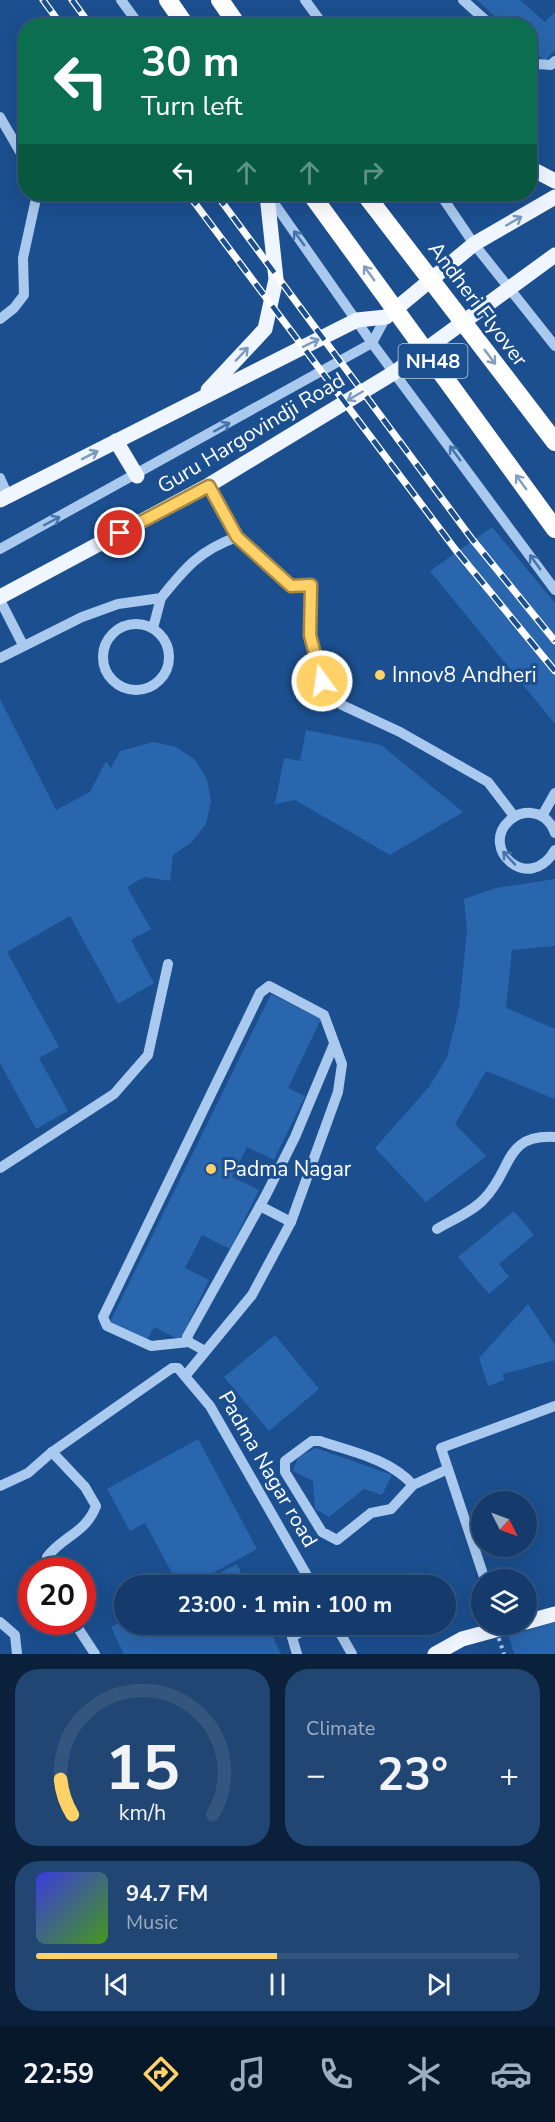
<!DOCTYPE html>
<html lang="en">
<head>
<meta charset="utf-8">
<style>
  body { margin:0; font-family:"Nunito Sans",sans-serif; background:#214673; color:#f1f3f6; height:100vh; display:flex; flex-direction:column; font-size:22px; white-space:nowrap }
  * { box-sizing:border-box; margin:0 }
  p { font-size:20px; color:#9dadc1 }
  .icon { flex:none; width:33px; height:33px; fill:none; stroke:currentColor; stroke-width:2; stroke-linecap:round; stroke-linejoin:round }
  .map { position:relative; height:1654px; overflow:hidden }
  .drawer { display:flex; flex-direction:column; gap:15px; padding:15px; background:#0b203b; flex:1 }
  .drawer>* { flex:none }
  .hud { position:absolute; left:18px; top:18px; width:519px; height:183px; border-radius:24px; box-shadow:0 6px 24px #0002,0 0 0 2px #33557e; background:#0b6e4f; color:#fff; overflow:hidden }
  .needle { width:39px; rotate:132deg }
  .buttons { position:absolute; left:471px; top:1491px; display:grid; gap:12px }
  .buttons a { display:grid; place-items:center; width:66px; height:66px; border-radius:50%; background:#143b6b; box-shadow:0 6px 24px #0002,0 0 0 2px #33557e; font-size:30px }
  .speed { position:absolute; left:18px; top:1557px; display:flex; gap:12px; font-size:30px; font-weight:700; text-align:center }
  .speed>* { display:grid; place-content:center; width:78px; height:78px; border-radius:50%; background:#143b6b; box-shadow:0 6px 24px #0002,0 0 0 2px #33557e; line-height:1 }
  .speed .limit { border:9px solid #d22; background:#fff; color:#111 }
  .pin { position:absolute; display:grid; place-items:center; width:51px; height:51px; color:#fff; margin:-26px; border:3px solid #fff; border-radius:50%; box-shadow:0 2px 6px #0007 }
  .me { position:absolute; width:66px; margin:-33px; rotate:346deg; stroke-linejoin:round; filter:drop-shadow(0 0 4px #0008) }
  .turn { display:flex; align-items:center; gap:21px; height:126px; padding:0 24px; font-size:27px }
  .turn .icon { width:78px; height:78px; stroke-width:2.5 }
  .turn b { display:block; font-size:42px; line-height:51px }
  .lanes { display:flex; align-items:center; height:57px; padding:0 24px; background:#0003; justify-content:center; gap:30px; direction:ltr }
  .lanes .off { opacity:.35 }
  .big { font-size:45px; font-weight:700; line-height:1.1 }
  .drawer .tile { flex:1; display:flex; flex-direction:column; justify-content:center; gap:9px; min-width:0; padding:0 21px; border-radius:24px; background:#214673 }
  .drawer .dial { align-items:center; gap:0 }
  .dial svg { height:156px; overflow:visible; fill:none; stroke:#33557e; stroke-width:7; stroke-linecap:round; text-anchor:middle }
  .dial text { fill:#f1f3f6; stroke:none }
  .song { display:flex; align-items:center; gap:18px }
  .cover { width:72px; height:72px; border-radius:9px; background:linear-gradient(135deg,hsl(240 70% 55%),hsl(100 70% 35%)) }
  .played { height:6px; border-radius:3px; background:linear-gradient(90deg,#ffd166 50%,#33557e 50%) }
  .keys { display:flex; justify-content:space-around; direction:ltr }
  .heat { display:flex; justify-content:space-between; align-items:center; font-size:33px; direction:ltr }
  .drawer .tiles { flex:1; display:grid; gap:15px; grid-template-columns:1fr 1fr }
  .tile:last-child { grid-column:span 2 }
  .trip { position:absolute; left:114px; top:1575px; width:342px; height:60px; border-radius:30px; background:#143b6b; box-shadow:0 6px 24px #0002,0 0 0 2px #33557e; font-weight:700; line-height:60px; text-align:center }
  .dock { display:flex; height:96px; justify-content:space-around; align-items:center; background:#08182b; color:#9dadc1 }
  .dock .icon { width:42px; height:42px }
  .dock .current { color:#ffd166 }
  .dock b { font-size:27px; color:#f1f3f6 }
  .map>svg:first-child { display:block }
  .building { fill:#2a66ad }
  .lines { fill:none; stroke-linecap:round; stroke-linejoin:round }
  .minor { stroke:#a9c9ee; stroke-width:10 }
  .major { stroke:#f0f6ff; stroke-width:15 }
  .highway { stroke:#fff; stroke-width:18 }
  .rail-casing { stroke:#fff; stroke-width:7 }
  .rail { stroke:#1b4f8f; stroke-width:4.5; stroke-dasharray:14; stroke-linecap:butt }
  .path-bridge { stroke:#a9c9ee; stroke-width:4; stroke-dasharray:3 4.5; stroke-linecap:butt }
  .highway-bridge { stroke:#fff; stroke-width:18 }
  .oneway { stroke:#7b9ac1 }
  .oneway2 { stroke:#4674ac }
  .oneway3 { stroke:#829ec1 }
  .route-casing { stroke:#a68842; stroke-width:15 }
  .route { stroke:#ffd166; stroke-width:10 }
  .poi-dot { fill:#ffd166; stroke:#1b4f8f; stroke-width:2 }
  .labels { text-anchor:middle; stroke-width:6; stroke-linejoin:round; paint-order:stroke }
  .shield { fill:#1b4f8f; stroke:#bbcadd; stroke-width:1.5 }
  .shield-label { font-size:20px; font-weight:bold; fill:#fff }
  .street-label { font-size:21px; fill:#fff; stroke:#1b4f8f }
  .poi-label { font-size:21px; fill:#fff; stroke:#1b4f8f; text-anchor:start }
</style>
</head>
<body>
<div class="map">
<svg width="555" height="1654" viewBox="0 0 555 1654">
  <rect width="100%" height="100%" fill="#1b4f8f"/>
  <!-- building -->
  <g class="building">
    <polygon points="477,0 520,0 545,22 555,12 555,50 545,61 530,47 530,26 505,26"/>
    <polygon points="492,527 555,603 555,724 430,571"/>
    <polygon points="0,699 56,810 90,792 106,761 111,768 120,751 154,742 176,747 195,760 207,779 211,801 206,824 192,842 173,855 170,881 144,877 127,887 151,929 131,940 154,983 118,1004 70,916 7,952 59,1047 39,1058 68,1111 36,1129 0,1063"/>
    <polygon points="306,730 381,745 463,812 390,855 295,800 275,804 284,758 300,761"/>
    <polygon points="555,879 555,946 512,950 506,1008 555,1029 555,1099 486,1071 455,1124 486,1156 426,1202 375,1148 429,1087 447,1057 459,1008 467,931 464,899 496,888"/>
    <polygon points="271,994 321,1019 288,1088 305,1096 274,1160 247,1147 232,1177 259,1190 230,1249 202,1235 185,1268 209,1280 180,1340 154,1327 147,1340 110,1322"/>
    <polygon points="514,1211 534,1235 499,1264 509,1277 489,1294 458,1257"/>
    <polygon points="528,1304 555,1345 555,1360 503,1374 504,1380 488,1386 479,1358"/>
    <polygon points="275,1335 319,1389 269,1431 224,1377"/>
    <polygon points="198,1439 257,1549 189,1586 179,1586 145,1523 130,1531 107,1489"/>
    <polygon points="316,1448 392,1475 382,1495 364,1489 329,1517 315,1509 313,1481 293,1471 298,1457"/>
    <polygon points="237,1564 247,1586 194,1586"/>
    <polygon points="124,1620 124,1624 267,1624 281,1654 124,1654 111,1627"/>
    <polygon points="555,1622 555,1654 514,1654 509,1636"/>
  </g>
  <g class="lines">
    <!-- minor -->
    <g class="minor">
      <polyline points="121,0 140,26"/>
      <polyline points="305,0 324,26"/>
      <polyline points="463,0 492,26"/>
      <polyline points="530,58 537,64 551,65 555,61"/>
      <polyline points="0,117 26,162"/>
      <polyline points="440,194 474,244 555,346"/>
      <polyline points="269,196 372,343 555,590"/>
      <polyline points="0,319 14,308 24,295 23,258 37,194"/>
      <polyline points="0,478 8,496"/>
      <polyline points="209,485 237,537 291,586 311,585 310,635 322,681 342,705 400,732 488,782 514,816"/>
      <polyline points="0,549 372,343 386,317"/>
      <polyline points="0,600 23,645"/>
      <circle cx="136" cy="657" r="33"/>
      <polyline points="153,628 161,598"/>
      <path d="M0,658L82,617L118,604L161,598C185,568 200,550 237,537"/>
      <polyline points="542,816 555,793"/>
      <path d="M555,833C551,822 543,814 531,813C523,812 516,815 510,820C478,848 529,895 555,850"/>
      <polyline points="0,1168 114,1094 148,1055 168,964"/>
      <polyline points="260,1206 291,1222"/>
      <path d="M437,1229C452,1220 472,1212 484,1199C513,1170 503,1134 555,1137"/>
      <polyline points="189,1342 187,1337 266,1195 295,1137 334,1044"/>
      <polyline points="186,1375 252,1295 291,1222 338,1092 342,1064 324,1015 269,986 260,993 103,1317 107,1326 151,1346 189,1342 205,1351"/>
      <path d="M413,1485C390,1459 352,1452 320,1441H312L285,1461V1472L322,1532L337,1540L371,1513L391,1509L413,1485L448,1469"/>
      <polyline points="0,1486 28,1473 52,1452 172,1368 178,1368 210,1406 313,1586"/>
      <path d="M50,1570L47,1557C63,1536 86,1533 96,1506L85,1487L52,1452"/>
      <polyline points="485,1580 441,1448 555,1406"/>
      <polyline points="0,1622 15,1635 17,1654"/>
      <polyline points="74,1622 95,1654"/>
      <polyline points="335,1624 352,1654"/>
      <polyline points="297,1654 292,1637 314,1624"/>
    </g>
    <!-- major -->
    <g class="major">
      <polyline points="530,168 555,181"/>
      <polyline points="208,390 265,329 276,279 267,195"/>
      <polyline points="116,441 137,476"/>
      <polyline points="0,500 357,320 386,317 474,244 555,197"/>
      <polyline points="0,597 209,485 395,372 555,255"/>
      <polyline points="526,1622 555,1614"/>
      <polyline points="435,1654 462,1639 517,1624"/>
    </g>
    <!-- highway -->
    <g class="highway">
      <polyline points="168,0 186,26"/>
      <polyline points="220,0 238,26"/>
    </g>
    <!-- rail casing -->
    <g class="rail-casing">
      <g id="rail">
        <polyline points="43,0 62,26"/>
        <polyline points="72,0 91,26"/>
        <polyline points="188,194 455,549 555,671"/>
        <polyline points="216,194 472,539 555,641"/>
      </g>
    </g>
    <!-- rail -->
    <use href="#rail" class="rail"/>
    <!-- path-bridge -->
    <polyline class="path-bridge" points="494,1624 504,1654"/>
    <!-- highway-bridge -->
    <g class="highway-bridge">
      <polyline points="311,194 555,529"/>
      <polyline points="365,194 555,442"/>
    </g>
  </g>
  <!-- one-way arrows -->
  <defs><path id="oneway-shaft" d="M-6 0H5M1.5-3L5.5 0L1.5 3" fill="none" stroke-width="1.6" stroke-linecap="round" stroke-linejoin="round" transform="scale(1.5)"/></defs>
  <g class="oneway">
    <use href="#oneway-shaft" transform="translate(514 221) rotate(-30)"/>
    <use href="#oneway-shaft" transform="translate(311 343) rotate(-26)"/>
    <use href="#oneway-shaft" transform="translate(242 354) rotate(-47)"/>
    <use href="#oneway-shaft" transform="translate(355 396) rotate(150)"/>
    <use href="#oneway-shaft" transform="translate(90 455) rotate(-27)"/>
  </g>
  <g class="oneway2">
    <use href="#oneway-shaft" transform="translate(299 238) rotate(-126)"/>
    <use href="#oneway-shaft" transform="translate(222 427) rotate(-29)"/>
    <use href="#oneway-shaft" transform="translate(455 453) rotate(-126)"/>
    <use href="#oneway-shaft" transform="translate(52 521) rotate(-28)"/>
    <use href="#oneway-shaft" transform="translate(535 562) rotate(-126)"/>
    <use href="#oneway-shaft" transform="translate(509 858) rotate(-133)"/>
  </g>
  <g class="oneway3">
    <use href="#oneway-shaft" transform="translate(369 273) rotate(-126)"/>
    <use href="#oneway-shaft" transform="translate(490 357) rotate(53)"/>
    <use href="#oneway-shaft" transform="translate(521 482) rotate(-126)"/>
  </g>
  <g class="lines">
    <!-- route casing -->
    <g class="route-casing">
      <polyline id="route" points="120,533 209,486 237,537 291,586 311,585 310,635 322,681"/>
    </g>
    <!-- route -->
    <use href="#route" class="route"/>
  </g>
  <!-- markers -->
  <g class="poi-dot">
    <circle cx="380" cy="675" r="6"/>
    <circle cx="211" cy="1169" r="6"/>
  </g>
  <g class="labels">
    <!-- shield labels -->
    <rect class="shield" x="398.5" y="344" width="69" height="34" rx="4.5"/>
    <g class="shield-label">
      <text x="433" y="368">NH48</text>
    </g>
    <!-- street labels -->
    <g class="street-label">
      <text transform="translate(478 304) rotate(53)" y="7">Andheri Flyover</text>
      <text transform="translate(251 433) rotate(-31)" y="7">Guru Hargovindji Road</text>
      <text transform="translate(268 1469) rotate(60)" y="7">Padma Nagar road</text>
    </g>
    <!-- poi labels -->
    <g class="poi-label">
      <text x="392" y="682">Innov8 Andheri</text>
      <text x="223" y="1176">Padma Nagar</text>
    </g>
  </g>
</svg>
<div class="buttons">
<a><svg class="needle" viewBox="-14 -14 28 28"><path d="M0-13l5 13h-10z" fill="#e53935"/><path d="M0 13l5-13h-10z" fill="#9dadc1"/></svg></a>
<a><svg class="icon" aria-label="layers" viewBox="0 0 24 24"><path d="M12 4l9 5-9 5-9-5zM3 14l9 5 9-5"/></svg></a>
</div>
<div class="speed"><div class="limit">20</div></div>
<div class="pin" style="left:120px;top:533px;background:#d93025"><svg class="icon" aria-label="arrive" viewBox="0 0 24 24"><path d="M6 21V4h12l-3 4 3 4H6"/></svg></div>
<svg class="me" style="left:322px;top:681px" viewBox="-20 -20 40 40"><circle r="17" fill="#ffd166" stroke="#fff" stroke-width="3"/><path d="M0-11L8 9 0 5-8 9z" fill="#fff"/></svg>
<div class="trip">23:00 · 1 min · 100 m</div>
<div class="hud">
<div class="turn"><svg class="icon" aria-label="left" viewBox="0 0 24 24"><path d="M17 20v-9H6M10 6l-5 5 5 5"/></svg><div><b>30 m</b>Turn left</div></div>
<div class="lanes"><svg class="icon" aria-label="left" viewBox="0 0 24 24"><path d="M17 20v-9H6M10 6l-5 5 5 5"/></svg><svg class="icon off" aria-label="ahead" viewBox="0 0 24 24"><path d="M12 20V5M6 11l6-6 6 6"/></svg><svg class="icon off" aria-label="ahead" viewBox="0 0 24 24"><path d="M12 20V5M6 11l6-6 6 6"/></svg><svg class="icon off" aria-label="right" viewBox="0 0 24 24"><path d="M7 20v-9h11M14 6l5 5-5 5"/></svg></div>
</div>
</div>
<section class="drawer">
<div class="tiles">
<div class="tile dial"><svg viewBox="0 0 100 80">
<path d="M14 69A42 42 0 1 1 86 69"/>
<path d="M14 69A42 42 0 0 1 8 51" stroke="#ffd166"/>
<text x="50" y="56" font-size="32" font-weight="700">15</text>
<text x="50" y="72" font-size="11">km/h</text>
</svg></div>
<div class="tile"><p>Climate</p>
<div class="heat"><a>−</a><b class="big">23°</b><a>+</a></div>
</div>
<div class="tile">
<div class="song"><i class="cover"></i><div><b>94.7 FM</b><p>Music</p></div></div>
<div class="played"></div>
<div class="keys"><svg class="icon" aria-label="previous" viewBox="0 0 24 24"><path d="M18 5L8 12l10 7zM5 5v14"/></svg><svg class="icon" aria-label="pause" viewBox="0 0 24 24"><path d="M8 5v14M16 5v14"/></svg><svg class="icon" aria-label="next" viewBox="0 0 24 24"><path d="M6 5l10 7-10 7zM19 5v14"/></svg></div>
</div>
</div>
</section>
<nav class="dock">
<b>22:59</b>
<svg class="icon current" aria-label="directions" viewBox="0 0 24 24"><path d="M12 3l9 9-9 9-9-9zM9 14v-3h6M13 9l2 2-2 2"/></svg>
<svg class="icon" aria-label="music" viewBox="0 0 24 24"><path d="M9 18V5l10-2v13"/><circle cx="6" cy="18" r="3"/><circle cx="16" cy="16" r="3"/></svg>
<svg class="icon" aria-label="phone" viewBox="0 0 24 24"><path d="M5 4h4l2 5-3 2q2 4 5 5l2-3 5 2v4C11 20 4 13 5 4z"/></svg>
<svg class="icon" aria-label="climate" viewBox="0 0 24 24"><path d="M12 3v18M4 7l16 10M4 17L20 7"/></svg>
<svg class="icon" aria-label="car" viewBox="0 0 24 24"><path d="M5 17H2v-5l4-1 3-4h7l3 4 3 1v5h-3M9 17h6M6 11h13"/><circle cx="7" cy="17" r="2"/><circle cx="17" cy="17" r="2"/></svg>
</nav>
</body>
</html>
